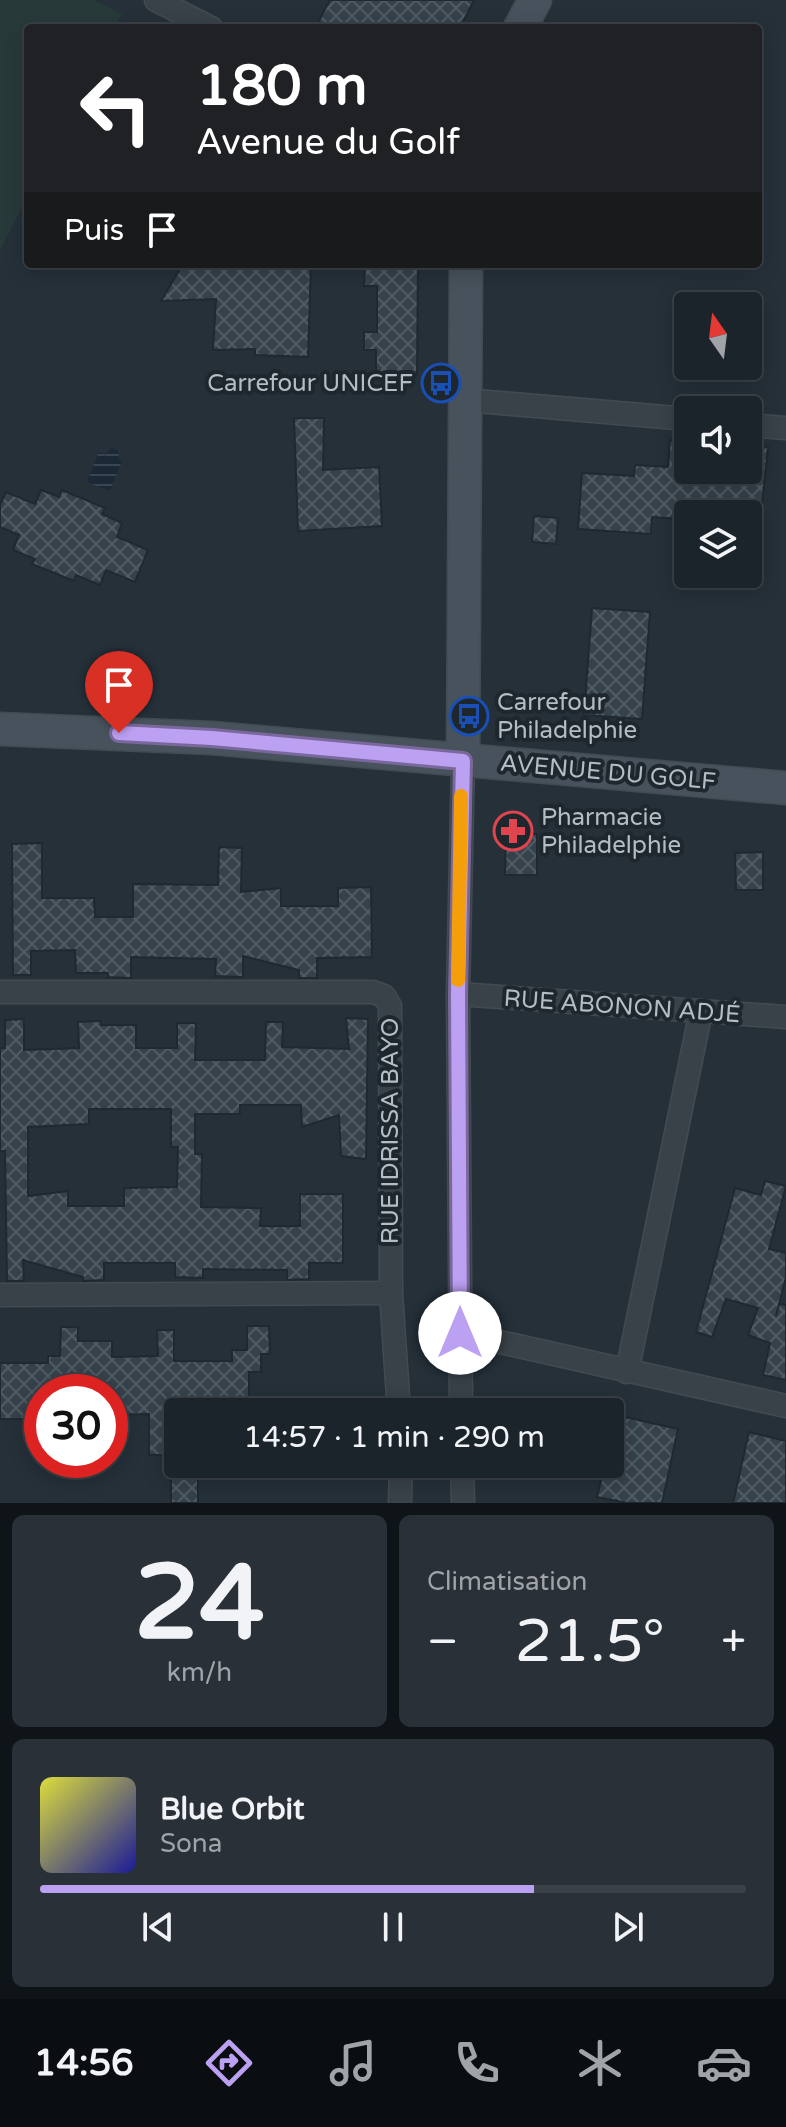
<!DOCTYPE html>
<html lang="fr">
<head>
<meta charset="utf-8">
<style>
  body { margin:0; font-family:"Varela Round",sans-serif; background:#293037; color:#f1f3f6; height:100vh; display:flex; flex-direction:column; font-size:30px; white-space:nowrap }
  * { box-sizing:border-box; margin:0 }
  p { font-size:26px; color:#a0a4a9 }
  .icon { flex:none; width:44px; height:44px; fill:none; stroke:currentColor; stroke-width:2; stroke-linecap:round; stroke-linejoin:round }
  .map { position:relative; height:1503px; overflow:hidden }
  .panel { display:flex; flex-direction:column; gap:12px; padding:12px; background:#0f1418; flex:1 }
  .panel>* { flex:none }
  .banner { position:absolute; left:24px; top:24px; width:738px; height:244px; border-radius:8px; box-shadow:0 4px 20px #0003,0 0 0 2px #3a4147; background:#202124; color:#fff; overflow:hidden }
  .needle { width:52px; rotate:346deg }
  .controls { position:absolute; left:674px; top:292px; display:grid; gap:16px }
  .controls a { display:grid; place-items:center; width:88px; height:88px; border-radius:8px; background:#1c242b; box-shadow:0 4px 20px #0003,0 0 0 2px #3a4147; font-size:40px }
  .speed { position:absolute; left:24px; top:1374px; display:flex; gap:16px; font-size:40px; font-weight:700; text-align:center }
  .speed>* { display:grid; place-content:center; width:104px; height:104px; border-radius:50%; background:#1c242b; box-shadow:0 4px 20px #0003,0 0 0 2px #3a4147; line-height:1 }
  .speed .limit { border:12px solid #d22; background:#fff; color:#111 }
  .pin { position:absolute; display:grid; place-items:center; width:68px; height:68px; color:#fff; margin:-82px -34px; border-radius:50% 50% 50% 0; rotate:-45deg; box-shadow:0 0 8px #0007 }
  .pin .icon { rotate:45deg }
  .me { position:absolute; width:88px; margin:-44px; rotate:0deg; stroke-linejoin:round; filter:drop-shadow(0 0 6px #0008) }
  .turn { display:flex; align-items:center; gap:28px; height:168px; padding:0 40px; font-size:36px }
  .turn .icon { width:104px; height:104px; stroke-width:2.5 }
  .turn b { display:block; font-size:56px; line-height:68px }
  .then { display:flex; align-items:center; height:76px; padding:0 40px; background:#0003; gap:16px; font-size:30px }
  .big { font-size:60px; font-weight:600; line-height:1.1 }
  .panel .card { flex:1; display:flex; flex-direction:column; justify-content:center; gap:12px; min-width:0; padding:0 28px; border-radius:12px; background:#293037 }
  .panel .dial { align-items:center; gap:0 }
  .dial b { font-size:104px; line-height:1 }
  .song { display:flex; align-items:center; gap:24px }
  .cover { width:96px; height:96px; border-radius:12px; background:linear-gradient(135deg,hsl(60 70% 55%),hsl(240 70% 35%)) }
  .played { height:8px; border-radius:4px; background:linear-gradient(90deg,#bca0f2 70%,#3a4147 70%) }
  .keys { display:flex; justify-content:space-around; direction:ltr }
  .heat { display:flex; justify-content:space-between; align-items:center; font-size:44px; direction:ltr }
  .panel .tiles { flex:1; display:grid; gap:12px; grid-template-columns:1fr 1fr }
  .card:last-child { grid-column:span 2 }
  .trip { position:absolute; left:164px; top:1398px; width:460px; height:80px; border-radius:8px; background:#1c242b; box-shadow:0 4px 20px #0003,0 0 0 2px #3a4147; font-weight:600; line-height:80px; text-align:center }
  .tab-bar { display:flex; height:128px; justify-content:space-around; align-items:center; background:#0b0e11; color:#a0a4a9 }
  .tab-bar .icon { width:56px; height:56px }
  .tab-bar .selected { color:#bca0f2 }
  .tab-bar b { font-size:36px; color:#f1f3f6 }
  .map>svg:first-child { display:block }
  .green { fill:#273a39 }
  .water { fill:url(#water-rules) }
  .building { fill:url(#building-cross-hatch); stroke:#202930; stroke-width:2; fill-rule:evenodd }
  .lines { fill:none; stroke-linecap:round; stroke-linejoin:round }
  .minor-casing { stroke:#424b52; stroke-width:25 }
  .secondary-casing { stroke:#424b52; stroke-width:35 }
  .minor { stroke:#394249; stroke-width:22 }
  .secondary { stroke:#47525c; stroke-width:32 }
  .route-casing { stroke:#7a689d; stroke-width:20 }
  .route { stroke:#bca0f2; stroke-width:14 }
  .slow { stroke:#f59e0b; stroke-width:14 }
  .labels { text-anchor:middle; stroke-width:8; stroke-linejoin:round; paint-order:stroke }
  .poi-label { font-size:24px; fill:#b4bdc5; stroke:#1e272e; text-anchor:start }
  .street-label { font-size:24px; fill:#b4bdc5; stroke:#1e272e }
</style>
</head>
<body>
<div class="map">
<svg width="786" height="1503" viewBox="0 0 786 1503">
  <defs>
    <pattern id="water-rules" width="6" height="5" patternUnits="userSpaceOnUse" patternTransform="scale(2)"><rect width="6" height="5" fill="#1a2935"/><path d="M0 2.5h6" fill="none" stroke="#394651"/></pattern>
    <pattern id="building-cross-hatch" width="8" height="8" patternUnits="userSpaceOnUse" patternTransform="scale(2)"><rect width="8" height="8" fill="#35424c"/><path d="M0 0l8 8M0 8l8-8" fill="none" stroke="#505b64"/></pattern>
  </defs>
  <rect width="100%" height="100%" fill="#253039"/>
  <!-- green -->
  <polygon class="green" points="0,0 94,0 122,14 114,28 28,28 28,195 0,250"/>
  <!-- water -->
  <polygon class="water" points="111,448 118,450 119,459 122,461 110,491 87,482 99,452 105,455"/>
  <!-- building -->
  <g class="building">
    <polygon points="330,0 474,0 460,28 315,28"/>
    <polygon points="183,264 311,264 308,357 255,355 255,349 213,350 216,299 161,301"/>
    <polygon points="375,264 418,264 417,375 376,374 376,350 364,350 364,332 377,332 377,286 364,286 365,268 375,268"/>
    <polygon points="294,418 324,418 323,470 379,467 382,526 298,531"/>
    <polygon points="670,440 688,441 688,470 748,470 748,445 768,447 761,514 685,514 685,519 652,517 651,534 578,529 582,473 634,476 635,465 668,467"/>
    <polygon points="41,490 59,497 62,490 105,508 102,514 122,523 117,537 148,550 135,582 106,570 100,585 76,575 74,581 32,564 35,559 13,550 19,535 0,527 0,505 6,492 35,504"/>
    <polygon points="534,516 558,518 556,544 532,542"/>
    <polygon points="592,608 650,612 642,719 584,715"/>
    <polygon points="506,834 537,834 537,875 505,875"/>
    <polygon points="42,843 42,898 94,898 95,917 133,917 133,884 218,885 219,847 242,848 241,892 281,888 281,906 338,906 338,888 371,887 372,957 317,958 317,978 299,978 299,970 243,956 243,977 215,976 216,959 131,957 131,978 108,977 108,973 76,973 75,950 31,951 31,975 13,975 12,844"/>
    <polygon points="763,852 763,890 736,890 735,853"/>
    <path d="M346,1018L368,1019L366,1159L341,1156L339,1115L302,1127L301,1105H240V1114H195V1154H202L201,1207L261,1208L260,1226H300V1194H343V1263H309V1279L287,1280V1270L203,1269V1278L175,1277V1263H104V1280L83,1281V1277L23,1260L24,1281H7L5,1151H0V1048H5V1020L24,1019V1050L79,1048L78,1022L101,1021V1025H136V1048H177V1023H196L195,1060H265L266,1022H283L282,1047L349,1049ZM89,1109H171V1147H178L177,1187L124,1188V1206H68V1191L28,1196V1127L89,1124Z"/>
    <polygon points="765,1181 786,1186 769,1249 786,1253 786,1277 776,1316 779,1304 786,1305 786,1380 763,1375 770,1343 748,1335 758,1308 726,1299 712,1337 696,1332 735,1188 761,1195"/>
    <polygon points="247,1326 269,1326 270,1354 261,1354 261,1372 249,1372 249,1408 223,1408 223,1412 175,1412 175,1455 149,1455 149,1414 110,1415 110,1392 96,1392 96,1387 50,1387 50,1392 42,1392 42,1419 0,1419 0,1363 48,1363 48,1356 60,1356 61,1327 78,1327 78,1341 112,1341 112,1357 158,1356 157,1330 174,1330 174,1361 232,1361 232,1350 247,1350"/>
    <polygon points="616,1415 678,1429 662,1503 627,1503 597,1497 605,1464 610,1464 610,1440"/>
    <polygon points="749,1432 786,1441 786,1503 733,1503"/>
    <rect x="171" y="1464" width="27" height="39"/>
  </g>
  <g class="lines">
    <!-- minor casing -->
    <g class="minor-casing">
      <g id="minor">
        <polyline points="156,0 211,28"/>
        <polyline points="465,400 688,419"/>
        <polyline points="748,425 786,428"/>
        <polyline points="0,992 373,992 384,996 390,1006 391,1293 399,1412"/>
        <polyline points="458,994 786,1017"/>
        <polyline points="0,1295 391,1293"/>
        <polyline points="460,1333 786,1406"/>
        <polyline points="627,1372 701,1011"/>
        <polyline points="461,1412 458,994 463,761"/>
        <polyline points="462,1464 463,1503"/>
        <polyline points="400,1503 401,1464"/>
      </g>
    </g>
    <!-- secondary casing -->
    <g class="secondary-casing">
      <g id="secondary">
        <polyline points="520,28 535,0"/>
        <polyline points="0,729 212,738 786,788"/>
        <polyline points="463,761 466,264"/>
      </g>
    </g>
    <!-- minor -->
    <use href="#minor" class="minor"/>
    <!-- secondary -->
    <use href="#secondary" class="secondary"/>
  </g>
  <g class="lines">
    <!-- route casing -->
    <g class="route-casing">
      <polyline id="route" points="119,733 212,738 463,761 458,994 460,1333"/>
    </g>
    <!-- route -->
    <use href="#route" class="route"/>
    <!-- slow -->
    <polyline class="slow" points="458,980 461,796"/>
  </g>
  <!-- icons -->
  <defs>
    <g id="bus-ring" transform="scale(2)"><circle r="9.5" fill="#1e272e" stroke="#1a4fb4" stroke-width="1.5"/><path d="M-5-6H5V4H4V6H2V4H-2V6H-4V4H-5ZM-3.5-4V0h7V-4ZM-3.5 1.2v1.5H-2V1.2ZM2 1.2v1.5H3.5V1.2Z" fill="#1a4fb4"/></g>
    <g id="pharmacy-ring" transform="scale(2)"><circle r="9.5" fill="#1e272e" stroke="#e0444e" stroke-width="1.5"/><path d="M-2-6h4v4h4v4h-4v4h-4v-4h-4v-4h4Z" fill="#e0444e"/></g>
  </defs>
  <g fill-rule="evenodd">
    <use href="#bus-ring" x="441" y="383"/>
    <use href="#bus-ring" x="469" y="716"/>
    <use href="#pharmacy-ring" x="513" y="831"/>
  </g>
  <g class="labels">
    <!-- poi labels -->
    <g class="poi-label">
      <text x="413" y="391" text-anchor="end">Carrefour UNICEF</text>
      <text x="497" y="710">Carrefour<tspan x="497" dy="28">Philadelphie</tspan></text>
      <text x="541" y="825">Pharmacie<tspan x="541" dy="28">Philadelphie</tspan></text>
    </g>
    <!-- street labels -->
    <g class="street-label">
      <text transform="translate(608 772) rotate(5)" y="8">AVENUE DU GOLF</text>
      <text transform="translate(622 1006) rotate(4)" y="8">RUE ABONON ADJÉ</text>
      <text transform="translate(390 1131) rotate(-90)" y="8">RUE IDRISSA BAYO</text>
    </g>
  </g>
</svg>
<div class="controls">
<a><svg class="needle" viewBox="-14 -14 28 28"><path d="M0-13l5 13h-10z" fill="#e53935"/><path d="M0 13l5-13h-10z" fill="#a0a4a9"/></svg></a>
<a><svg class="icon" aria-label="sound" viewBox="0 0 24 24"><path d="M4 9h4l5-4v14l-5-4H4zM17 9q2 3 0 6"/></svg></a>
<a><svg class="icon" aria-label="layers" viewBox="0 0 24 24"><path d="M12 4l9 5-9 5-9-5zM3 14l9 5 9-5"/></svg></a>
</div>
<div class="speed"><div class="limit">30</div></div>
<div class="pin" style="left:119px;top:733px;background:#d93025"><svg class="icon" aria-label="arrive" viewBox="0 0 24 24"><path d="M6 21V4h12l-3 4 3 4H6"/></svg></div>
<svg class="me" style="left:460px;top:1333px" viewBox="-20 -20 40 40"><circle r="19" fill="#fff"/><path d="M0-13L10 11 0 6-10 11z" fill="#bca0f2"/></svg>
<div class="trip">14:57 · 1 min · 290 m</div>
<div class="banner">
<div class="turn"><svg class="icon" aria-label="left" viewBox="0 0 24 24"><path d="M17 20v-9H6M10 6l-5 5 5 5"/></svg><div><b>180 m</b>Avenue du Golf</div></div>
<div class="then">Puis<svg class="icon" aria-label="arrive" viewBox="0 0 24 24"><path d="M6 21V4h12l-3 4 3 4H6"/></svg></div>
</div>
</div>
<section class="panel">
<div class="tiles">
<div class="card dial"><b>24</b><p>km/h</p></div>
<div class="card"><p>Climatisation</p>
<div class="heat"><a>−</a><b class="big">21.5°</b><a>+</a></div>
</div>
<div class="card">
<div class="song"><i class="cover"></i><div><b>Blue Orbit</b><p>Sona</p></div></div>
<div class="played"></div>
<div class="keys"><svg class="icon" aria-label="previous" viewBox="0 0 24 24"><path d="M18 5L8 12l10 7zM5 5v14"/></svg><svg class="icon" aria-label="pause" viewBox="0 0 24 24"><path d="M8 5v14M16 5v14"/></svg><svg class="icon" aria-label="next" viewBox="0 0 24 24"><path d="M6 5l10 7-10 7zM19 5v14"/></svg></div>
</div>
</div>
</section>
<nav class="tab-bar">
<b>14:56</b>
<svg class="icon selected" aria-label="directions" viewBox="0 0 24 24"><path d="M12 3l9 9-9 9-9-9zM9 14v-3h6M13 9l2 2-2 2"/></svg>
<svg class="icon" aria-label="music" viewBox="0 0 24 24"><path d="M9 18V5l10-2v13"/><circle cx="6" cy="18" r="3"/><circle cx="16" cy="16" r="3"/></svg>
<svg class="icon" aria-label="phone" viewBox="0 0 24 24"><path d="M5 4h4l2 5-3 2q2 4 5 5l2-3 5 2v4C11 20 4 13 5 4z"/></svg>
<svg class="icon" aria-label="climate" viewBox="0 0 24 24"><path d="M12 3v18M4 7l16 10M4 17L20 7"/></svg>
<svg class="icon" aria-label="car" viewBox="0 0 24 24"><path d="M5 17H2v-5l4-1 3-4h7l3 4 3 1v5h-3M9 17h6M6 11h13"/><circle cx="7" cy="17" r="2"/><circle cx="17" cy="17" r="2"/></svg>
</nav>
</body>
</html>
